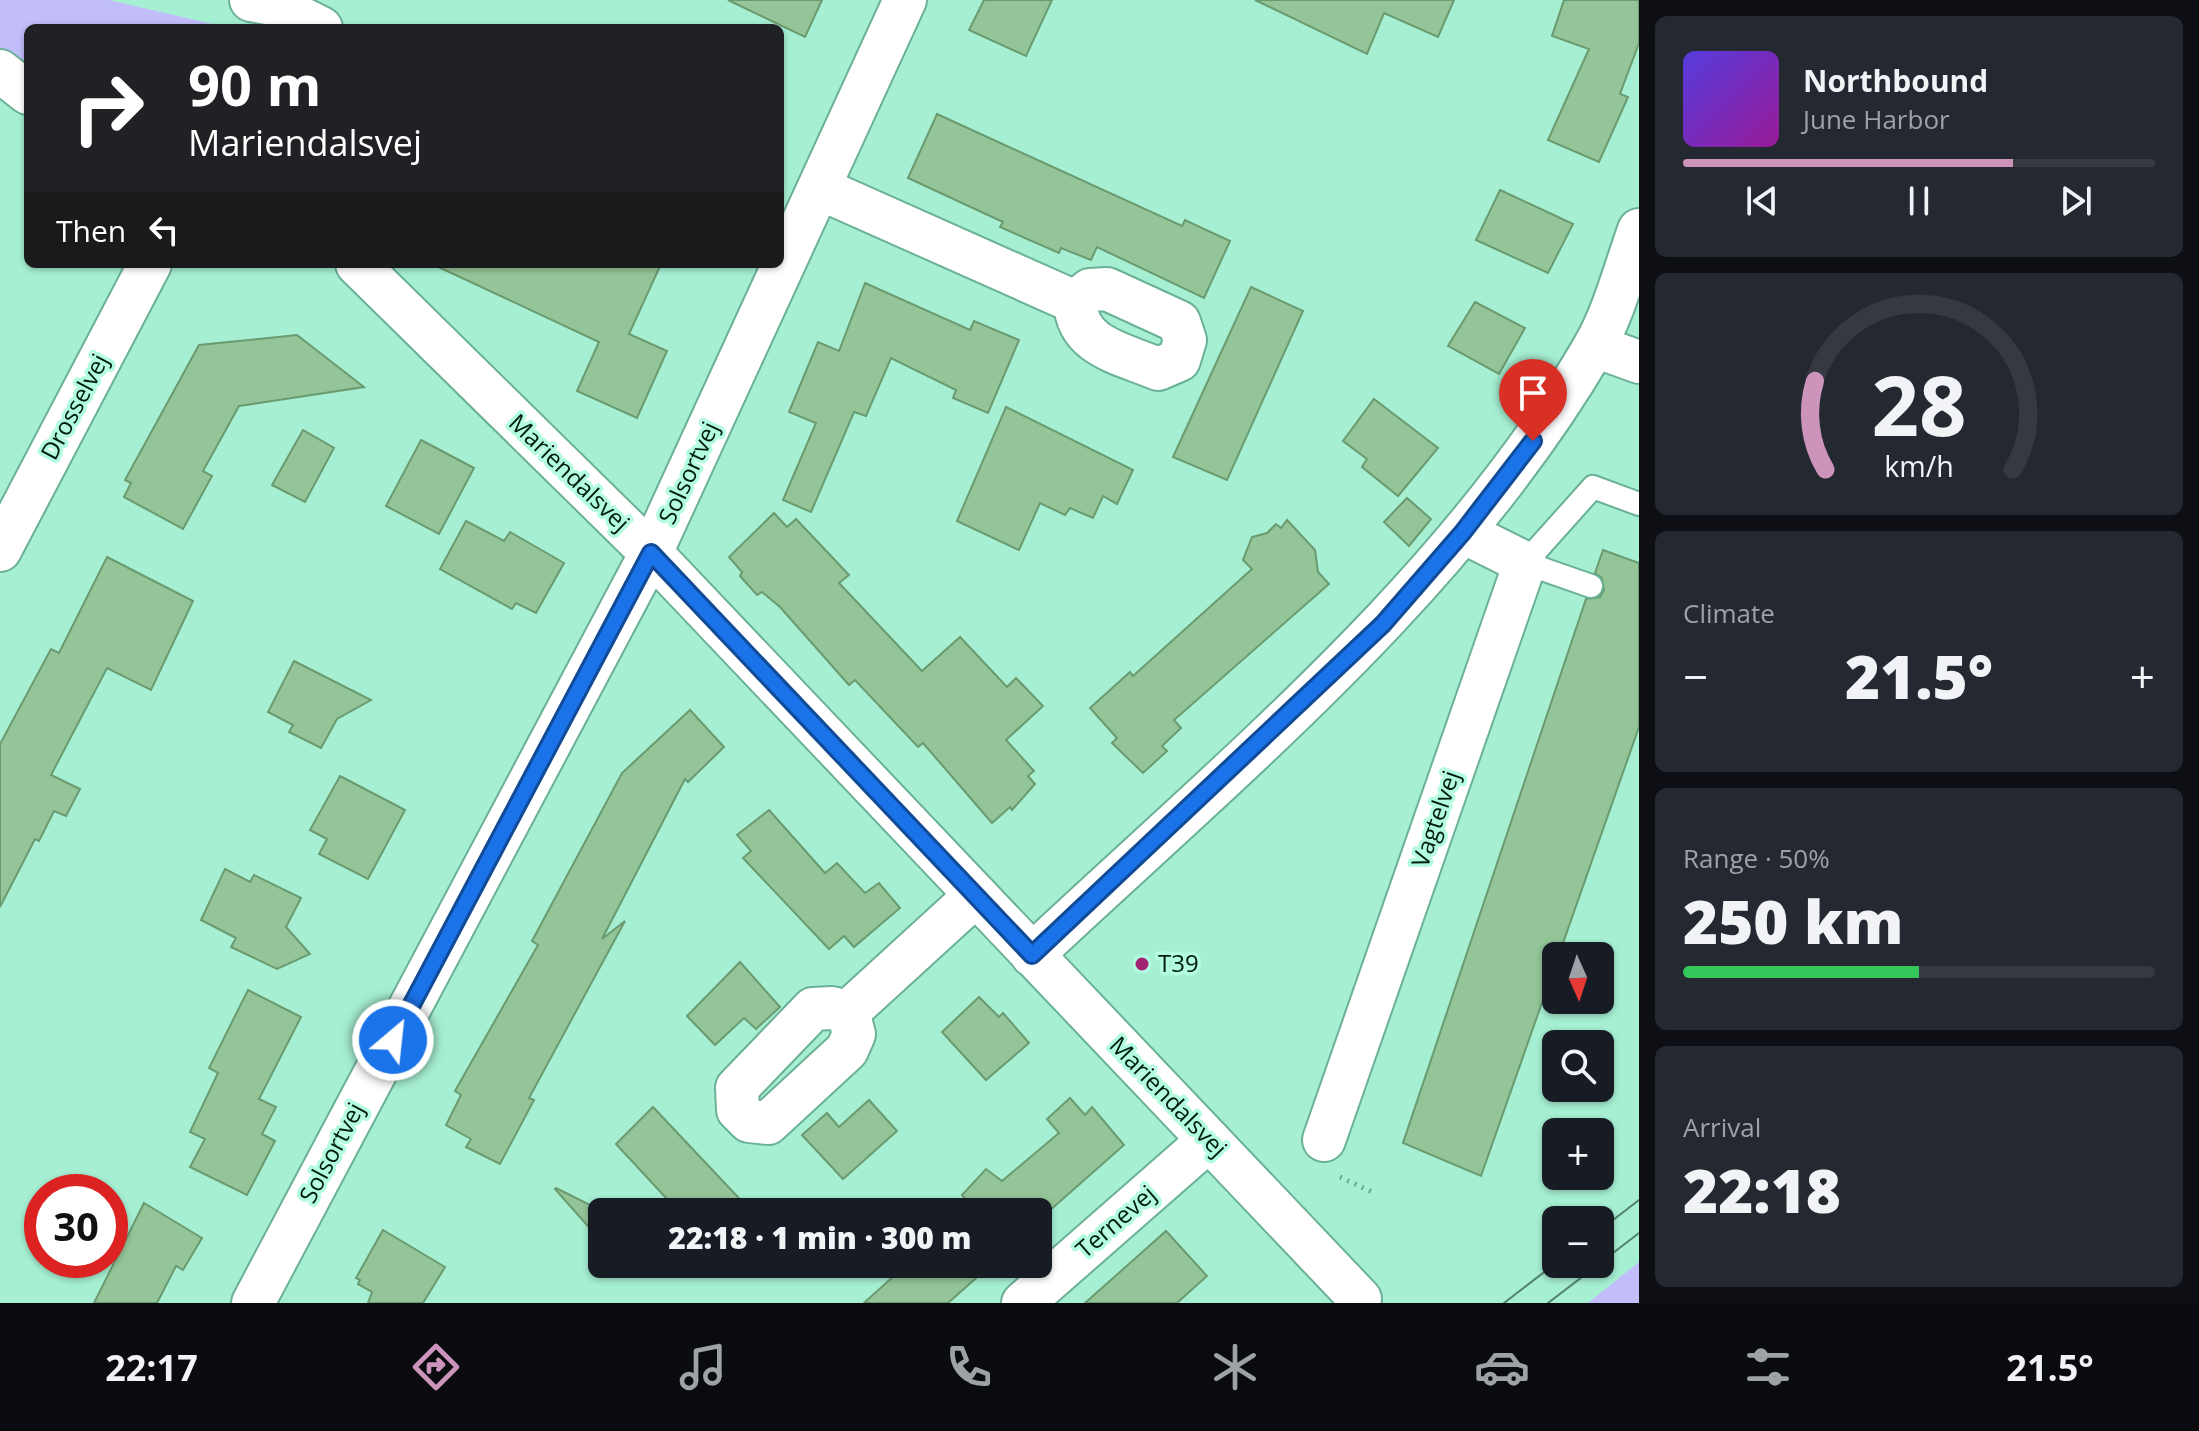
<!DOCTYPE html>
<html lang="en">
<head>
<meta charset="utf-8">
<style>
  body { margin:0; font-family:"Open Sans",sans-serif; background:#242831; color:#f1f3f6; height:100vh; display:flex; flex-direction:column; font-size:30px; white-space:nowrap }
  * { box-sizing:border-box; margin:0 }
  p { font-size:26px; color:#9ea1a6 }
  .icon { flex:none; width:44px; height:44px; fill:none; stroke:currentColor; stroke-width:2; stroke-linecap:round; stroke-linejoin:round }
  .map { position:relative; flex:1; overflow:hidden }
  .sheet { display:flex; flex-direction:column; gap:16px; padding:16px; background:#0d0f14; width:560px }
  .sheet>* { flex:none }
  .hud { position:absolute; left:24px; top:24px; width:760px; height:244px; border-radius:12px; box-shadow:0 2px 6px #0004; background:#202124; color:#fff; overflow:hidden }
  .needle { width:52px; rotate:177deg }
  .buttons { position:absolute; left:1542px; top:942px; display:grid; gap:16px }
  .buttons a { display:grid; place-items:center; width:72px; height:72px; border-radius:12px; background:#171b24; box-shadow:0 2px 6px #0004; font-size:40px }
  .speed { position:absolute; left:24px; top:1174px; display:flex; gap:16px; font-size:40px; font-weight:700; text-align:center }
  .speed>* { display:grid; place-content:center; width:104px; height:104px; border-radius:50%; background:#171b24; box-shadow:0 2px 6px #0004; line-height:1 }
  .speed .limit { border:12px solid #d22; background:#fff; color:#111 }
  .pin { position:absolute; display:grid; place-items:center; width:68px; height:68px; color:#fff; margin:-82px -34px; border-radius:50% 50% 50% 0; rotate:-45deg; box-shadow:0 0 8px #0007 }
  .pin .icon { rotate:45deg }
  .me { position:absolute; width:88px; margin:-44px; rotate:28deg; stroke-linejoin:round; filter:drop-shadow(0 0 6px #0008) }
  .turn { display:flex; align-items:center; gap:28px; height:168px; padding:0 32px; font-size:36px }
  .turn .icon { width:104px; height:104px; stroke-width:2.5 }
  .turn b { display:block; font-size:56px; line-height:68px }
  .then { display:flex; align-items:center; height:76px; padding:0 32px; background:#0003; gap:16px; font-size:30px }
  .big { font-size:60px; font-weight:800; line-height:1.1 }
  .sheet .widget { flex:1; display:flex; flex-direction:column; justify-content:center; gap:12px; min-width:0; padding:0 28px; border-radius:12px; background:#242831 }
  .sheet .dial { align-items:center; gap:0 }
  .dial svg { height:208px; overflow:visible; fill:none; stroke:#363941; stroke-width:7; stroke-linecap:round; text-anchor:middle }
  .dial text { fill:#f1f3f6; stroke:none }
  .song { display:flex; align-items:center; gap:24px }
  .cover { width:96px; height:96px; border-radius:12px; background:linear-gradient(135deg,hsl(250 70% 55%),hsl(300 70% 35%)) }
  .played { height:8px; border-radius:4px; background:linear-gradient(90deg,#cd94bb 70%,#363941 70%) }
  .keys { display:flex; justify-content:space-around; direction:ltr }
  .heat { display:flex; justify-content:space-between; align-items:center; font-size:44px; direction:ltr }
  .charge { height:12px; border-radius:6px; background:linear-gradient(90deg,#34c759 50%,#363941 0) }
  .trip { position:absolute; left:588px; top:1198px; width:464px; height:80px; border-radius:12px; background:#171b24; box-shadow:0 2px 6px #0004; font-weight:800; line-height:80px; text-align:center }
  .menu { display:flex; height:128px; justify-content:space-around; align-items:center; background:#090b0e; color:#9ea1a6 }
  .menu .icon { width:56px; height:56px }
  .menu .selected { color:#cd94bb }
  .menu b { font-size:36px; color:#f1f3f6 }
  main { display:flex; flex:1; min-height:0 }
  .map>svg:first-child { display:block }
  .green { fill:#c2befb }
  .building { fill:#93c598; stroke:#6a9b70; stroke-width:2 }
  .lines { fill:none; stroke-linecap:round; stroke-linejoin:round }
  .lane-casing { stroke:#6ab196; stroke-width:26 }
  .street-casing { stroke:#6ab196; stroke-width:46 }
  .path { stroke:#6ea992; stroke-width:5; stroke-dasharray:2 6; stroke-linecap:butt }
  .lane { stroke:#fff; stroke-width:22 }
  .street { stroke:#fff; stroke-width:42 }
  .tram { stroke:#518370; stroke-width:2 }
  .route-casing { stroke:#114b97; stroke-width:20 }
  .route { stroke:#1a73e8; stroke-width:14 }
  .poi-dot { fill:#a12172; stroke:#b3fcdf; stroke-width:3 }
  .labels { text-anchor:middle; stroke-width:7; stroke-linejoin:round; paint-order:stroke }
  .street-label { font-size:24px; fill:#001d13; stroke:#b3fcdf }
  .poi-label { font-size:24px; fill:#001d13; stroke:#b3fcdf; text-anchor:start }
</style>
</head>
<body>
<main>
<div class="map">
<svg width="1639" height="1303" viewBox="0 0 1639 1303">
  <rect width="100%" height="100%" fill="#a6efd2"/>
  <!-- green -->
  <g class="green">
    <polygon points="0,0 109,0 221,26 28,28 28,67 0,47"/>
    <polygon points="1639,1262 1639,1303 1588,1303"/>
  </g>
  <!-- building -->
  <g class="building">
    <polygon points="728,0 822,0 805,37"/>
    <polygon points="984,0 1052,0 1026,56 969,30"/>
    <polygon points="1255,0 1454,0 1438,37 1384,13 1367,54"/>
    <polygon points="1564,0 1639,0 1639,43 1620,94 1628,97 1599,162 1548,140 1589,49 1552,36"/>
    <polygon points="937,114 1182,226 1185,220 1230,241 1204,298 1097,247 1091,260 1061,248 1059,253 1000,227 1003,222 908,178"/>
    <polygon points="1500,190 1573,224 1548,273 1476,240"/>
    <polygon points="432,264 661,264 629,334 667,351 637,418 577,391 599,342"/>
    <polygon points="865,283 970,330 974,321 1019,340 988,413 953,398 956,390 891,358 866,416 854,412 811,512 783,500 816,423 789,412 818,342 839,351"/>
    <polygon points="1251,287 1303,311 1227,480 1173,457"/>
    <polygon points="1475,302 1525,328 1499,374 1448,346"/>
    <polygon points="297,335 364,387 239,406 203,471 212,476 183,529 124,497 131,483 125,480 199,345"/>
    <polygon points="1374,399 1438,448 1398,496 1362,467 1367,459 1343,441"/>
    <polygon points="1006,407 1133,470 1117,504 1103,496 1093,518 1070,508 1065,515 1040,503 1019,550 957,521"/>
    <polygon points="303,430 334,448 305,502 272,485"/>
    <polygon points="421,440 474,468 439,534 386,506"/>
    <polygon points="1407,498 1431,519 1409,546 1384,522"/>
    <polygon points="774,513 787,527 796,519 849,575 839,583 922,671 960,637 1007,687 1016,678 1043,706 1006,740 1034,771 1028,776 1035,784 1012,810 1010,807 992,823 923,743 918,747 855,680 849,685 780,607 762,592 757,595 740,576 742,572 729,557"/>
    <polygon points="1287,520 1315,550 1318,572 1329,584 1174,720 1181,728 1162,746 1167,751 1143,773 1112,743 1117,738 1090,708 1130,672 1133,676 1252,569 1243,560 1252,537 1267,533 1276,524 1281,528"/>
    <polygon points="466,521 504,541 510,532 564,563 536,613 516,603 512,609 440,569"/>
    <polygon points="1603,550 1639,563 1639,727 1481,1176 1403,1143 1586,599 1600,597 1604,590 1602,578 1595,573"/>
    <polygon points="107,557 193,601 151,690 107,668 51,775 80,789 66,816 54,811 39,841 35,839 0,907 0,744 51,649 59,653"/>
    <polygon points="294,661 371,700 337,719 321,748 289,732 293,725 268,712"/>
    <polygon points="690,710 724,747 688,782 685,779 602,939 625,921 529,1098 534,1100 500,1164 466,1147 471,1139 446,1125 461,1095 455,1091 538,945 532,941 622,773"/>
    <polygon points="340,776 405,810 368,879 319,854 327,839 310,830"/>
    <polygon points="769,810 825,873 837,863 865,893 879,883 900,908 854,947 844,936 829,949 743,858 751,851 737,835"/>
    <polygon points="225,869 250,882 254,875 301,898 286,927 310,954 277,969 231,947 236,938 201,920"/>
    <polygon points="740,962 780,1007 756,1029 744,1018 715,1045 687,1016"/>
    <polygon points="248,990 301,1017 259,1099 276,1107 262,1134 275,1141 247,1195 190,1167 205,1139 190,1132 218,1073 209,1068"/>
    <polygon points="979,997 999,1017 1003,1013 1029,1043 986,1080 942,1032"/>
    <polygon points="1070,1098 1085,1115 1092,1107 1124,1145 1048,1212 964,1212 971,1206 962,1195 986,1169 1002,1181 1059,1133 1047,1119"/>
    <polygon points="869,1100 897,1131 843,1179 802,1135 827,1113 839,1127"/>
    <polygon points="653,1107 752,1212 679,1212 616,1144"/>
    <polygon points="556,1188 604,1212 602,1242 555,1189"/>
    <polygon points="144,1203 202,1238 183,1270 176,1266 157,1303 94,1303"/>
    <polygon points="383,1230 445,1267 423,1303 368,1303 372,1292 358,1284 360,1280 356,1278"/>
    <polygon points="1166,1231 1207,1276 1177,1303 1085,1303"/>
    <polygon points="907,1264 992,1264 948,1303 864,1303"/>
  </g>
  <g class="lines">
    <!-- lane casing -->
    <g class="lane-casing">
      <polyline id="lane" points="1591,586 1525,563 1593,487 1639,504"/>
    </g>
    <!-- street casing -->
    <g class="street-casing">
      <g id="street">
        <polyline points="251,0 273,4 321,28"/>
        <polyline points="0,71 28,93"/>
        <polyline points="819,188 1075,302"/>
        <polyline points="357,264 651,553 1360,1299"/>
        <path d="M1107,289L1179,322L1185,340L1179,360L1158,369C1121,353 1077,347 1075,302L1090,290Z"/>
        <polyline points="1595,346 1639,362"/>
        <polyline points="0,550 150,264"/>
        <path d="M1032,955C1232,767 1453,588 1593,349C1614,313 1625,269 1639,230"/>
        <polyline points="848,1012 854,1034 847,1050 768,1123 749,1121 738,1110 737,1088 813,1009 832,1008 848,1012 976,895"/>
        <polyline points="1324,1140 1525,563 1463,532"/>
        <polyline points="253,1303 651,553 905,0"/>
        <polyline points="1023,1303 1209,1140"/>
      </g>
    </g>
    <!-- path -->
    <polyline class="path" points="1340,1177 1372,1192"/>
    <!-- lane -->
    <use href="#lane" class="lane"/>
    <!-- street -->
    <use href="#street" class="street"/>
    <!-- tram -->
    <g class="tram">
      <polyline points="1600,1230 1639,1200"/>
      <polyline points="1600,1263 1639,1233"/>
      <polyline points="1504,1303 1556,1263"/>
      <polyline points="1548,1303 1599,1264"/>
    </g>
  </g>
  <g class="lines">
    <!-- route casing -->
    <g class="route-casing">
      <polyline id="route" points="393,1040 651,553 1032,955 1383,624 1463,532 1533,441"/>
    </g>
    <!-- route -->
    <use href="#route" class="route"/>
  </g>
  <!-- markers -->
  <circle class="poi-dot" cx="1142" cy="964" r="8"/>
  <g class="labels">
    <!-- street labels -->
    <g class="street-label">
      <text transform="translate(75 407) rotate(-62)" y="8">Drosselvej</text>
      <text transform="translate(569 473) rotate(44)" y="8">Mariendalsvej</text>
      <text transform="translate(689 473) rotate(-65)" y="8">Solsortvej</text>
      <text transform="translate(1436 819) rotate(-71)" y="8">Vagtelvej</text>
      <text transform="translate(1168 1097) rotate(46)" y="8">Mariendalsvej</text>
      <text transform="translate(332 1153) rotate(-62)" y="8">Solsortvej</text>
      <text transform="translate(1116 1222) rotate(-41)" y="8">Ternevej</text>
    </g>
    <!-- poi labels -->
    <g class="poi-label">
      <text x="1158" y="972">T39</text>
    </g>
  </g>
</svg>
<div class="buttons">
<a><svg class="needle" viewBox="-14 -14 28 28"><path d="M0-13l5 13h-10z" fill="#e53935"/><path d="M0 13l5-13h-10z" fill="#9ea1a6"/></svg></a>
<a><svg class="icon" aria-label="search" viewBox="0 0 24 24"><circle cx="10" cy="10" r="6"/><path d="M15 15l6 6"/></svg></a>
<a>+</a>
<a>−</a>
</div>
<div class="speed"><div class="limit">30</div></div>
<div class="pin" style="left:1533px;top:441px;background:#d93025"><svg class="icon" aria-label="arrive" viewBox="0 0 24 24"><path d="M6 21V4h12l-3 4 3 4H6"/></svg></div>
<svg class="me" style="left:393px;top:1040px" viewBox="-20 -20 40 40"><circle r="17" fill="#1a73e8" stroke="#fff" stroke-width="3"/><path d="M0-11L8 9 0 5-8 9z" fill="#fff"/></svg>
<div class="trip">22:18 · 1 min · 300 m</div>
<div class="hud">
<div class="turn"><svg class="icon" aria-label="right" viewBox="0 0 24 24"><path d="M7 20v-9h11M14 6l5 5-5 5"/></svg><div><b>90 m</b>Mariendalsvej</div></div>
<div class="then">Then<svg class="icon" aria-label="left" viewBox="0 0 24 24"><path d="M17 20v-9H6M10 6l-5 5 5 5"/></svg></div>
</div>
</div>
<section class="sheet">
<div class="widget">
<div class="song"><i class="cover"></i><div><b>Northbound</b><p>June Harbor</p></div></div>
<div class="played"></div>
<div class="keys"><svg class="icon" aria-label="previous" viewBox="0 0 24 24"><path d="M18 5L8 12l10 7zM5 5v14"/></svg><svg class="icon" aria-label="pause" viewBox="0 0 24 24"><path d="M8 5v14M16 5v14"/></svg><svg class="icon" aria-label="next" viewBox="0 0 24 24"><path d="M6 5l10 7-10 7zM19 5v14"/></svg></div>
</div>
<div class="widget dial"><svg viewBox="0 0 100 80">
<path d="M14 69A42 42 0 1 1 86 69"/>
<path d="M14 69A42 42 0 0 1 10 35" stroke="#cd94bb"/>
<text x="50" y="56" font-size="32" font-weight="700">28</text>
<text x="50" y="72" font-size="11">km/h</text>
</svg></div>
<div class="widget"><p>Climate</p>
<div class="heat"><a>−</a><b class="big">21.5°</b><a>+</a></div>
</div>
<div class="widget"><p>Range · 50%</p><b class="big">250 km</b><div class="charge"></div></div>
<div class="widget"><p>Arrival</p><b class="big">22:18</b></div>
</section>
</main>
<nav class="menu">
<b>22:17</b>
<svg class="icon selected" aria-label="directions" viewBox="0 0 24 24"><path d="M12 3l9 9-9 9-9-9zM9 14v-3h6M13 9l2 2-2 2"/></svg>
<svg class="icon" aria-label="music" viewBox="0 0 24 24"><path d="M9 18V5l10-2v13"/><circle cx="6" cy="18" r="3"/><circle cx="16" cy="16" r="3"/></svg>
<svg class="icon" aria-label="phone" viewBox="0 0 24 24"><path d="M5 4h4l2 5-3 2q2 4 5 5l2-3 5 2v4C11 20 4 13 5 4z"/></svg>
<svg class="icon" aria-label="climate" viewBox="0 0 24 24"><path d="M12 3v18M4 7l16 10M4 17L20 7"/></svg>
<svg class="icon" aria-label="car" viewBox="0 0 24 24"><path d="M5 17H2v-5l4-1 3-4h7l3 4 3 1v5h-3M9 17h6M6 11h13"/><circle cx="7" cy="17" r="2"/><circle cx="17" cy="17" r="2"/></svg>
<svg class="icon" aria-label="filters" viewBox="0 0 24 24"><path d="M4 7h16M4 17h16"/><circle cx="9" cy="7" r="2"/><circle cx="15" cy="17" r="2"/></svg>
<b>21.5°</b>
</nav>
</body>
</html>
